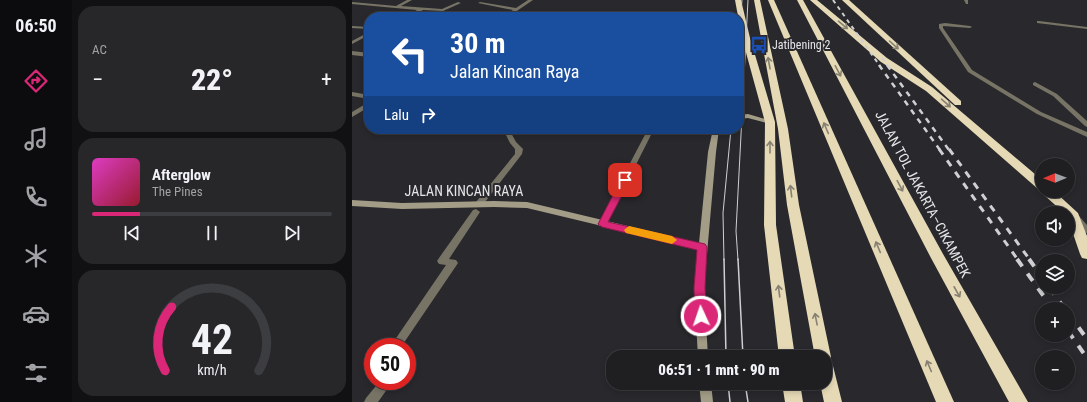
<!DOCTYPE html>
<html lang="id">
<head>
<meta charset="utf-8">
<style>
  body { margin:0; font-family:"Roboto Condensed",sans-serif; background:#27272a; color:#f1f3f6; height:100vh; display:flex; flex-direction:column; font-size:15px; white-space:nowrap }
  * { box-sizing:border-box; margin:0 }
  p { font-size:13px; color:#a1a2a5 }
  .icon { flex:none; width:22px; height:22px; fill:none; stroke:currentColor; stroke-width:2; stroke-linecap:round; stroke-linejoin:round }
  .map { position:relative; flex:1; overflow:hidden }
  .details { display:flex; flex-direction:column; gap:6px; padding:6px; background:#111113; width:280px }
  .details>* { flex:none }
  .guide { position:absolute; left:12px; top:12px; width:380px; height:122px; border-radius:16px; box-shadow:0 2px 6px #0003,0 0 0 1px #3c3d40; background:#1a4fa0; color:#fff; overflow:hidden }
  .needle { width:26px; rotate:269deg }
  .controls { position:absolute; left:683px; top:158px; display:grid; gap:8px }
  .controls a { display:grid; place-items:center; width:40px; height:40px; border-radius:50%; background:#1f1f22; box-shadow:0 2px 6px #0003,0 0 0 1px #3c3d40; font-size:20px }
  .speed { position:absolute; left:12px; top:338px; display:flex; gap:8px; font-size:20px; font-weight:700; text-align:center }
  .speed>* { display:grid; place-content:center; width:52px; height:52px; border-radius:50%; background:#1f1f22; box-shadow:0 2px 6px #0003,0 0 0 1px #3c3d40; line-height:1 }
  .speed .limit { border:6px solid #d22; background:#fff; color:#111 }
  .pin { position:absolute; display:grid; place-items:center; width:34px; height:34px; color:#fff; margin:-17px; border-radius:8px; box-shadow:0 2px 6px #0006 }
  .me { position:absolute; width:44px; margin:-22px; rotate:357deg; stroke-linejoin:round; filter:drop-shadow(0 0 3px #0008) }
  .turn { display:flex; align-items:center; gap:14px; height:84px; padding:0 20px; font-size:18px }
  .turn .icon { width:52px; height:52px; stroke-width:2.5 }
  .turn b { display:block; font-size:28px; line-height:34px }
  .then { display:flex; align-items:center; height:38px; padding:0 20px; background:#0003; gap:8px; font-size:15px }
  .big { font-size:30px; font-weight:800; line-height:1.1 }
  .details .widget { flex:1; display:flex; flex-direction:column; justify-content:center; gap:6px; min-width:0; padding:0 14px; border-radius:16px; background:#27272a }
  .details .dial { align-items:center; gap:0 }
  .dial svg { height:104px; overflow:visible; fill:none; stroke:#3c3d40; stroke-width:7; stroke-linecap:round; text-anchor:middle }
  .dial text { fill:#f1f3f6; stroke:none }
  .song { display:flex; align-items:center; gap:12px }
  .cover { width:48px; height:48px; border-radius:6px; background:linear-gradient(135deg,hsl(310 70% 55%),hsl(350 70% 35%)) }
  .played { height:4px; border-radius:2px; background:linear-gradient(90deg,#db2777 20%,#3c3d40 20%) }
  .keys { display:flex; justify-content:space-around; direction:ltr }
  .heat { display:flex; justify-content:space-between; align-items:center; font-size:22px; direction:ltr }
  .trip { position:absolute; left:254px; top:350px; width:226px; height:40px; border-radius:16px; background:#1f1f22; box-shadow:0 2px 6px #0003,0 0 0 1px #3c3d40; font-weight:800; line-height:40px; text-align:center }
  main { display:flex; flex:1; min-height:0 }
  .dock { display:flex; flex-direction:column; width:72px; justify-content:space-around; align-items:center; background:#0c0c0e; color:#a1a2a5 }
  .dock .icon { width:28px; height:28px }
  .dock .selected { color:#db2777 }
  .dock b { font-size:18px; color:#f1f3f6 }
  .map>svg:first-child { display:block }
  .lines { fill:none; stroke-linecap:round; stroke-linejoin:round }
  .lane { fill:#777365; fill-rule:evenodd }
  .street { fill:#777365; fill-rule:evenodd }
  .secondary { fill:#a39c86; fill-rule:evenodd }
  .highway { fill:#e5d9b6; fill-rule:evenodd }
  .tram-far1 { stroke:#cfd0d2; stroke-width:1 }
  .tram { stroke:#cfd0d2; stroke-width:1.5 }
  .rail-far3 { stroke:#cfd0d2; stroke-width:2; stroke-dasharray:4 4; stroke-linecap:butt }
  .rail-far2 { stroke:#cfd0d2; stroke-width:2.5; stroke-dasharray:5.5 5.5; stroke-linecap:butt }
  .rail-far1 { stroke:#cfd0d2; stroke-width:3; stroke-dasharray:7 7; stroke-linecap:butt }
  .rail { stroke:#cfd0d2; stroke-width:4; stroke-dasharray:9 9; stroke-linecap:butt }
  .oneway { stroke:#878172 }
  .route { fill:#db2777; stroke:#8e194d }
  .slow { fill:#f59e0b }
  .labels { text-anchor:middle; stroke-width:4; stroke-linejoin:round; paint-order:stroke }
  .far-poi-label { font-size:12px; fill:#e4e5e7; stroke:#29292d; text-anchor:start }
  .street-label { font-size:14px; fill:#e4e5e7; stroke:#29292d }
</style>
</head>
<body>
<main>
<nav class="dock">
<b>06:50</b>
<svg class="icon selected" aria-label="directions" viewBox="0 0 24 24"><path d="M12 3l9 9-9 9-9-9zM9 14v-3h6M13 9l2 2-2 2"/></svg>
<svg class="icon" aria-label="music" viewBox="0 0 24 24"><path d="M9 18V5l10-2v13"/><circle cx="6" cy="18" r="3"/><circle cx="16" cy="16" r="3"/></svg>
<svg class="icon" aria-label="phone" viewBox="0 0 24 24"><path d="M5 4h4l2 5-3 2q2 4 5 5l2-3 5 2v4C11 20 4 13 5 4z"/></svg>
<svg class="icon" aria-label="climate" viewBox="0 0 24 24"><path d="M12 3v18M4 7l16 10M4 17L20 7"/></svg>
<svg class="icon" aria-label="car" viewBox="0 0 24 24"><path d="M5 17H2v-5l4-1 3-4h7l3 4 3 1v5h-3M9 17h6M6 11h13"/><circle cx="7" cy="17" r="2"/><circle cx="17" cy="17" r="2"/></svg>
<svg class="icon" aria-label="filters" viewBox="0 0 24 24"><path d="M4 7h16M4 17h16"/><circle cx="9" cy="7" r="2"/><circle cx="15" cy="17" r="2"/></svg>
</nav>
<section class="details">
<div class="widget"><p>AC</p>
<div class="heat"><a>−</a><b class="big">22°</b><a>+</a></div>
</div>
<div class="widget">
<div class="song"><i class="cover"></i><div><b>Afterglow</b><p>The Pines</p></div></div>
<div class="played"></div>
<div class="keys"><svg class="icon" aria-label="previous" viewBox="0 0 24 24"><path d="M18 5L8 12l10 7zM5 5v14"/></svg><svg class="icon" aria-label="pause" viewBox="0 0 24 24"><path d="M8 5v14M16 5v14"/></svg><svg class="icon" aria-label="next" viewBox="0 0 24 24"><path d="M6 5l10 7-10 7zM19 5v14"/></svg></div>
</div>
<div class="widget dial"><svg viewBox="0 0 100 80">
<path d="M14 69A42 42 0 1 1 86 69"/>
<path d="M14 69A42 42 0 0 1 19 20" stroke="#db2777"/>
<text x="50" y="56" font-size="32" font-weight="700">42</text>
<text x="50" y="72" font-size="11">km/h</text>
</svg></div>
</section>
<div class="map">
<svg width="735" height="402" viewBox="0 0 735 402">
  <rect width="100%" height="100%" fill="#29292d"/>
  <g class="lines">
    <!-- lane -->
    <polygon class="lane" points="724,215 727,216 735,225 735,233 732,232 721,220 720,218"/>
    <!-- street -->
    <g class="street">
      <polygon points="55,0 60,0 49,6 90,9 106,2 109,3 91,11 71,10 58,17 53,17 65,10 0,4 0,2 44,6"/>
      <polygon points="176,0 181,0 156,17 151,17 161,10 126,3 128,2 164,8"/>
      <polygon points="612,0 616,0 616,4 614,4"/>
      <polygon points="687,21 735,27 735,29 685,23 685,21"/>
      <polygon points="593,23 618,26 620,27 618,28 591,26 591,28 620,70 689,112 735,132 735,137 685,114 616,72 587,28 587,24"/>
      <polygon points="0,26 17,27 17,29 0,28"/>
      <polygon points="17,32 17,35 0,44 0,41"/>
      <polygon points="0,51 17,53 17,57 0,55"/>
      <polygon points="683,82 705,94 735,121 735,127 733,126 701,96 681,85 681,83"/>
      <polygon points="0,92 17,95 17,99 0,96"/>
      <polygon points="17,102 17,107 0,117 0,112"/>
      <polygon points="153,129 159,129 158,131 164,142 171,149 170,154 130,206 124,206 123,204 124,202 163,154 163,149 158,143 152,131"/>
      <polygon points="296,129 302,129 254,224 253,226 247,226 246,224"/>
      <polygon points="124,209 128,212 97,259 104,260 106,263 104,266 49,347 38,347 94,265 87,264 85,261 87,258 121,210"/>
      <polygon points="28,381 41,381 26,402 12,402 14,398"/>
    </g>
    <!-- secondary -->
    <g class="secondary">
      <polygon points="396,114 420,121 421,122 418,124 396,118 387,119 387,115"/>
      <polygon points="361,129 367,129 364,152 352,288 356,357 346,357 342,288 346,249 175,208 142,207 50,209 0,206 0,200 50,203 142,201 175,202 347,243 356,152"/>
      <polygon points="347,383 359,383 361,402 349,402"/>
    </g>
    <!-- highway -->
    <g class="highway">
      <polygon points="383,0 389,0 398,38 423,122 424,225 443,357 427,357 412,225 413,122 390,38"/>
      <polygon points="402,0 408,0 436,129 447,205 479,357 478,360 481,366 490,402 472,402 468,383 473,383 473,357 463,357 435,205 426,129"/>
      <polygon points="416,0 422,0 602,402 584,402"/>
      <polygon points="445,0 451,0 591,254 676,402 657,402 579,258"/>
      <polygon points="458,0 465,0 535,58 580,87 690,180 690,191 702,191 726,213 735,236 735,259 730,258 728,254 716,219 716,213 712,213 691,194 689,191 690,190 686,189 574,91 529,62"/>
      <polygon points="490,0 497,0 609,101 609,105 603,105"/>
      <polygon points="430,383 448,383 451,402 433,402"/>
    </g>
    <!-- tram-far1 -->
    <g class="tram-far1">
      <polyline points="387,35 390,0"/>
      <polyline points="372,260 371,213 379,129"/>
      <polyline points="386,260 384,231 396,0"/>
    </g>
    <!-- tram -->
    <g class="tram">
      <polyline points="372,259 374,357"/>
      <polyline points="386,259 391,357"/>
      <polyline points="376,383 378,402"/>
      <polyline points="393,383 396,402"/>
    </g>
    <!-- rail-far3 -->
    <g class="rail-far3">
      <polyline points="481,0 528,66"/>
      <polyline points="530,58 536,66"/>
    </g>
    <!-- rail-far2 -->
    <g class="rail-far2">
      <polyline points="527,65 588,150"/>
      <polyline points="535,65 597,150"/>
    </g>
    <!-- rail-far1 -->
    <g class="rail-far1">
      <polyline points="587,149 666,260"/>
      <polyline points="597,149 678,260"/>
    </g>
    <!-- rail -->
    <g class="rail">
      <polyline points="665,259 701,309"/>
      <polyline points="677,259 690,277"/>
      <polyline points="697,287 713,309"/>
      <polyline points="716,313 735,339"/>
      <polyline points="716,331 735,358"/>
    </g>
  </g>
  <!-- one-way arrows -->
  <defs><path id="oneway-shaft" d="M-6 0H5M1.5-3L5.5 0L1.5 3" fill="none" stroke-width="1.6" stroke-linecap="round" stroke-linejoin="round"/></defs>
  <g class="oneway">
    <use href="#oneway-shaft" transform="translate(491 25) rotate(40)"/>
    <use href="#oneway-shaft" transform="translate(542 45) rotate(42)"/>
    <use href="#oneway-shaft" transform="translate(417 63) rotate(-100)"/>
    <use href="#oneway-shaft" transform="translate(486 71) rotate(62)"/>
    <use href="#oneway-shaft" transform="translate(594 103) rotate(41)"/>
    <use href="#oneway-shaft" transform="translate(474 128) rotate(-113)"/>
    <use href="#oneway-shaft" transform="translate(418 147) rotate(-90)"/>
    <use href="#oneway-shaft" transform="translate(548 186) rotate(62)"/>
    <use href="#oneway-shaft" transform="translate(439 191) rotate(-97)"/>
    <use href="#oneway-shaft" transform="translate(526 247) rotate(-113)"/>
    <use href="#oneway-shaft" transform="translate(427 291) rotate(-97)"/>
    <use href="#oneway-shaft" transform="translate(605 292) rotate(61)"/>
    <use href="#oneway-shaft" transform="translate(464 319) rotate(-101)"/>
    <use href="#oneway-shaft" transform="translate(577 366) rotate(-113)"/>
  </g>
  <!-- route -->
  <polygon class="route" points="273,177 278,180 256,222 353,244 355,247 353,288 355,316 353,319 349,321 345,319 343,316 342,288 345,250 250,227 246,224 269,180"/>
  <!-- slow -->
  <polygon class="slow" points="277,226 320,236 325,240 320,244 274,233 272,230"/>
  <!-- icons -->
  <defs>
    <g id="bus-bare" transform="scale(1.38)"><path d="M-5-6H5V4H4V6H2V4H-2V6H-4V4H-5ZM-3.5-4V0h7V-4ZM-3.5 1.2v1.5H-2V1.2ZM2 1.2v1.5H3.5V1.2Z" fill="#1a4fb4" stroke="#29292d" stroke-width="2.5" paint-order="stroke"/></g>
  </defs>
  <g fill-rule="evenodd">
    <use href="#bus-bare" x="407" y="45"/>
  </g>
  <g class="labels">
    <!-- far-poi labels -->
    <g class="far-poi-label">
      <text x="420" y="49">Jatibening 2</text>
    </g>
    <!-- street labels -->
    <g class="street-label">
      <text x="112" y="196">JALAN KINCAN RAYA</text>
      <text transform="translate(571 194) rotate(62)" y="5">JALAN TOL JAKARTA–CIKAMPEK</text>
    </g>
  </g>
</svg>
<div class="controls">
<a><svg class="needle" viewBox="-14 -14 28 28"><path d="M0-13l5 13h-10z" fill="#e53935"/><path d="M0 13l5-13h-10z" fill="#a1a2a5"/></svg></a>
<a><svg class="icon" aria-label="sound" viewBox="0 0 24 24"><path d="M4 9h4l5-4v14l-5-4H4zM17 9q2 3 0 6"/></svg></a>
<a><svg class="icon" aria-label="layers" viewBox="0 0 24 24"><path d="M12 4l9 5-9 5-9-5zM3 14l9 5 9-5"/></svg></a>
<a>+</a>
<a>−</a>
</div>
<div class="speed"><div class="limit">50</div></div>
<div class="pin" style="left:273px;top:180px;background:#d93025"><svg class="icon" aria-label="arrive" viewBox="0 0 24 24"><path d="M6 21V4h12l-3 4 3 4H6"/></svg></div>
<svg class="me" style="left:349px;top:316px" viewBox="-20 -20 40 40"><circle r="17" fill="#db2777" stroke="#fff" stroke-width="3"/><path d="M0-11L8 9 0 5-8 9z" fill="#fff"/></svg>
<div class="trip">06:51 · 1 mnt · 90 m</div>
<div class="guide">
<div class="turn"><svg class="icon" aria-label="left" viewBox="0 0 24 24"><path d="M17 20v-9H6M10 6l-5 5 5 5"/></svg><div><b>30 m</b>Jalan Kincan Raya</div></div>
<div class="then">Lalu<svg class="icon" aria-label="right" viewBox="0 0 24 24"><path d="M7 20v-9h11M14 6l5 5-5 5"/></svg></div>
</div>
</div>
</main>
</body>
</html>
